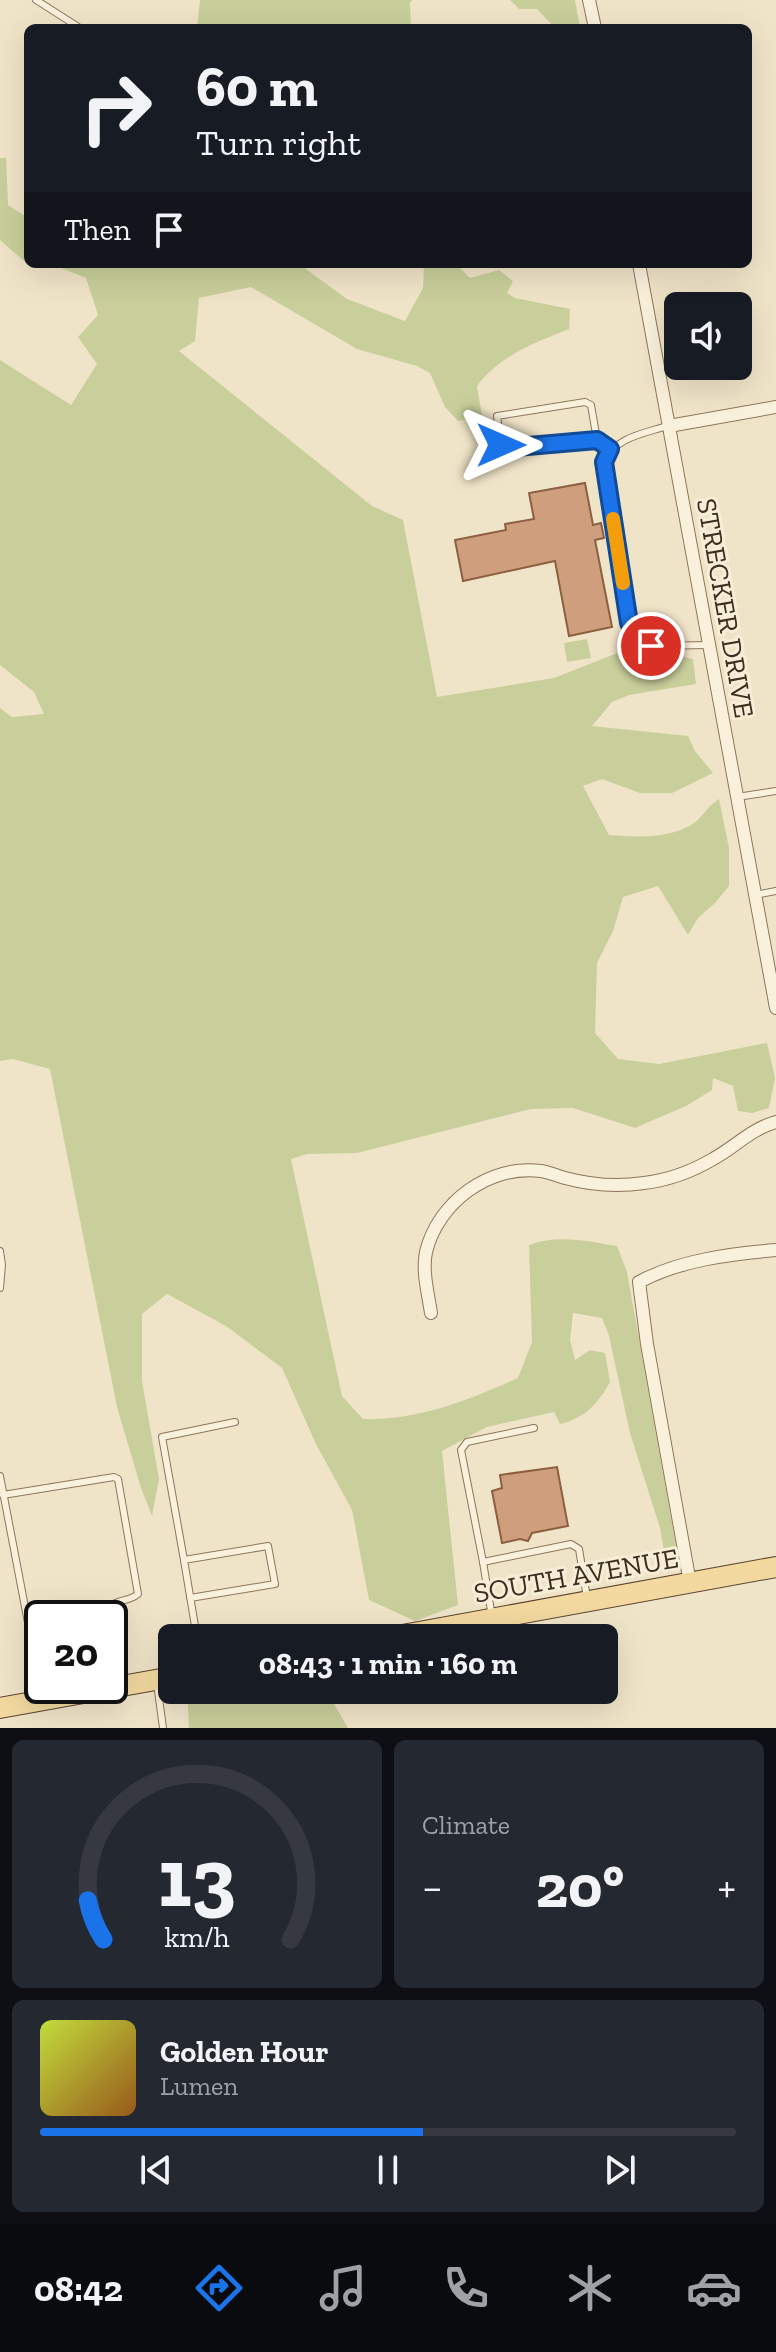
<!DOCTYPE html>
<html lang="en">
<head>
<meta charset="utf-8">
<style>
  body { margin:0; font-family:"Zilla Slab",serif; background:#242831; color:#f1f3f6; height:100vh; display:flex; flex-direction:column; font-size:30px; white-space:nowrap }
  * { box-sizing:border-box; margin:0 }
  p { font-size:26px; color:#9ea1a6 }
  .icon { flex:none; width:44px; height:44px; fill:none; stroke:currentColor; stroke-width:2; stroke-linecap:round; stroke-linejoin:round }
  .map { position:relative; height:1728px; overflow:hidden }
  .details { display:flex; flex-direction:column; gap:12px; padding:12px; background:#0d0f14; flex:1 }
  .details>* { flex:none }
  .hud { position:absolute; left:24px; top:24px; width:728px; height:244px; border-radius:12px; box-shadow:0 8px 32px #0002; background:#171b24; color:#f1f3f6; overflow:hidden }
  .controls { position:absolute; left:664px; top:292px; display:grid; gap:16px }
  .controls a { display:grid; place-items:center; width:88px; height:88px; border-radius:12px; background:#171b24; box-shadow:0 8px 32px #0002; font-size:40px }
  .speed { position:absolute; left:24px; top:1600px; display:flex; gap:16px; font-size:40px; font-weight:700; text-align:center }
  .speed>* { display:grid; place-content:center; width:104px; height:104px; border-radius:50%; background:#171b24; box-shadow:0 8px 32px #0002; line-height:1 }
  .speed .limit { border:4px solid #111; border-radius:12px; background:#fff; color:#111 }
  .pin { position:absolute; display:grid; place-items:center; width:68px; height:68px; color:#fff; margin:-34px; border:4px solid #fff; border-radius:50%; box-shadow:0 2px 8px #0007 }
  .me { position:absolute; width:88px; margin:-44px; rotate:90deg; stroke-linejoin:round; filter:drop-shadow(0 0 6px #0008) }
  .turn { display:flex; align-items:center; gap:28px; height:168px; padding:0 40px; font-size:36px }
  .turn .icon { width:104px; height:104px; stroke-width:2.5 }
  .turn b { display:block; font-size:56px; line-height:68px }
  .then { display:flex; align-items:center; height:76px; padding:0 40px; background:#0003; gap:16px; font-size:30px }
  .big { font-size:60px; font-weight:800; line-height:1.1 }
  .details .widget { flex:1; display:flex; flex-direction:column; justify-content:center; gap:12px; min-width:0; padding:0 28px; border-radius:12px; background:#242831 }
  .details .dial { align-items:center; gap:0 }
  .dial svg { height:208px; overflow:visible; fill:none; stroke:#363941; stroke-width:7; stroke-linecap:round; text-anchor:middle }
  .dial text { fill:#f1f3f6; stroke:none }
  .song { display:flex; align-items:center; gap:24px }
  .cover { width:96px; height:96px; border-radius:12px; background:linear-gradient(135deg,hsl(70 70% 55%),hsl(30 70% 35%)) }
  .played { height:8px; border-radius:4px; background:linear-gradient(90deg,#1a73e8 55%,#363941 55%) }
  .keys { display:flex; justify-content:space-around; direction:ltr }
  .heat { display:flex; justify-content:space-between; align-items:center; font-size:44px; direction:ltr }
  .details .tiles { flex:1; display:grid; gap:12px; grid-template-columns:1fr 1fr }
  .widget:last-child { grid-column:span 2 }
  .trip { position:absolute; left:158px; top:1624px; width:460px; height:80px; border-radius:12px; background:#171b24; box-shadow:0 8px 32px #0002; font-weight:800; line-height:80px; text-align:center }
  .tab-bar { display:flex; height:128px; justify-content:space-around; align-items:center; background:#090b0e; color:#9ea1a6 }
  .tab-bar .icon { width:56px; height:56px }
  .tab-bar .on { color:#1a73e8 }
  .tab-bar b { font-size:36px; color:#f1f3f6 }
  .map>svg:first-child { display:block }
  .green { fill:#c9cf9b }
  .building { fill:#cf9f7d; stroke:#8d5f41; stroke-width:2 }
  .lines { fill:none; stroke-linecap:round; stroke-linejoin:round }
  .lane-casing { stroke:#8d765c; stroke-width:8 }
  .street-casing { stroke:#8d765c; stroke-width:14 }
  .primary-casing { stroke:#5b4430; stroke-width:22 }
  .lane { stroke:#faf1dc; stroke-width:6 }
  .street { stroke:#faf1dc; stroke-width:12 }
  .primary { stroke:#f3d9a0; stroke-width:20 }
  .route-casing { stroke:#114b97; stroke-width:20 }
  .route { stroke:#1a73e8; stroke-width:14 }
  .slow { stroke:#f59e0b; stroke-width:14 }
  .labels { text-anchor:middle; stroke-width:6; stroke-linejoin:round; paint-order:stroke }
  .street-label { font-size:28px; fill:#3d2e20; stroke:#f7eed8 }
</style>
</head>
<body>
<div class="map">
<svg width="776" height="1728" viewBox="0 0 776 1728">
  <rect width="100%" height="100%" fill="#f0e4c8"/>
  <!-- green -->
  <g class="green">
    <polygon points="200,0 413,0 410,2 411,28 197,28"/>
    <polygon points="510,0 575,0 580,28 555,28 537,9 519,9"/>
    <path d="M0,158H6L8,205L28,218V264H299L347,299L405,321L423,288L424,264H456L470,278L499,270L513,281L507,293L515,298L570,309L569,329C534,343 501,355 477,386L482,416L458,421L445,407L430,373L417,366L357,349L251,287L199,298L195,341L179,351L372,506L403,520L437,697L554,678L635,646L693,659L696,684L629,695L612,702L592,726L688,736L695,751L713,773L672,793H640L602,779L583,786L609,835C636,837 667,839 691,825C702,819 706,807 719,799L729,848V886L716,902L698,918L688,935L658,886L623,897L613,931L597,963L595,1033L618,1059L659,1064L767,1043L775,1078L769,1108L752,1113L738,1111L733,1086L713,1078L712,1090L686,1106L635,1128L573,1108L531,1109L357,1153L307,1154L291,1159L342,1396L363,1419C417,1421 469,1400 518,1378L532,1342L529,1245C558,1234 587,1241 617,1246L627,1272L680,1568L668,1573L660,1528L630,1433L609,1336L602,1318L573,1313L570,1340L575,1360L590,1350L605,1353L610,1382C598,1404 585,1418 560,1424L554,1412L487,1427L442,1451L458,1605L415,1621L369,1600L352,1510L316,1444L282,1368L226,1326L167,1294L142,1314V1381L159,1479L152,1516L141,1488L117,1407L50,1069L13,1059L0,1061V708L12,717L44,714L34,692L0,665V360L71,405L97,364L78,337L98,315L86,278L61,268L30,266L0,240Z"/>
    <polygon points="587,639 591,658 567,662 564,643"/>
    <polygon points="187,1690 326,1690 348,1728 189,1728"/>
  </g>
  <!-- building -->
  <g class="building">
    <polygon points="585,483 593,525 601,523 604,538 595,540 612,627 569,636 555,561 463,581 455,540 506,530 505,524 534,519 529,493"/>
    <polygon points="557,1467 568,1526 532,1533 528,1541 520,1539 502,1543 492,1491 502,1488 500,1475"/>
  </g>
  <g class="lines">
    <!-- lane casing -->
    <g class="lane-casing">
      <g id="lane">
        <polyline points="36,0 80,28"/>
        <path d="M667,426C642,434 616,437 604,462L629,623L651,646L709,645"/>
        <polyline points="597,440 591,405 585,402 497,416 501,445 505,448 597,440 610,449"/>
        <polyline points="737,797 776,791"/>
        <polyline points="755,895 776,891"/>
        <polyline points="0,1251 2,1265 0,1288"/>
        <polyline points="0,1476 42,1696"/>
        <path d="M3,1495L114,1477L118,1479L138,1594C131,1600 126,1599 118,1602C106,1606 99,1615 86,1618"/>
        <polyline points="184,1560 162,1437 235,1422"/>
        <polyline points="483,1562 461,1450 467,1442 534,1428"/>
        <polyline points="190,1598 275,1584 268,1546 184,1560 197,1638"/>
        <polyline points="492,1617 483,1562 571,1544 579,1549 587,1598"/>
        <polyline points="28,1630 42,1627"/>
        <polyline points="157,1683 163,1728"/>
      </g>
    </g>
    <!-- street casing -->
    <g class="street-casing">
      <g id="street">
        <polyline points="589,0 595,28"/>
        <polyline points="639,264 776,1008"/>
        <polyline points="669,426 776,407"/>
        <path d="M431,1313C428,1293 422,1271 426,1252C438,1202 490,1164 541,1171C549,1172 557,1176 565,1178C591,1185 617,1187 644,1183C669,1180 691,1172 713,1159C735,1147 751,1129 776,1122"/>
        <path d="M690,1583L647,1344L639,1282C680,1260 730,1254 776,1250"/>
      </g>
    </g>
    <!-- primary casing -->
    <g class="primary-casing">
      <g id="primary">
        <polyline points="386,1638 776,1567"/>
        <polyline points="0,1708 172,1677"/>
      </g>
    </g>
    <!-- lane -->
    <use href="#lane" class="lane"/>
    <!-- street -->
    <use href="#street" class="street"/>
    <!-- primary -->
    <use href="#primary" class="primary"/>
  </g>
  <g class="lines">
    <!-- route casing -->
    <g class="route-casing">
      <polyline id="route" points="501,445 505,448 597,440 610,449 604,462 629,623 651,646"/>
    </g>
    <!-- route -->
    <use href="#route" class="route"/>
    <!-- slow -->
    <polyline class="slow" points="613,519 623,583"/>
  </g>
  <g class="labels">
    <!-- street labels -->
    <g class="street-label">
      <text transform="translate(726 608) rotate(80)" y="10">STRECKER DRIVE</text>
      <text transform="translate(576 1575) rotate(-10)" y="10">SOUTH AVENUE</text>
    </g>
  </g>
</svg>
<div class="controls">
<a><svg class="icon" aria-label="sound" viewBox="0 0 24 24"><path d="M4 9h4l5-4v14l-5-4H4zM17 9q2 3 0 6"/></svg></a>
</div>
<div class="speed"><div class="limit">20</div></div>
<div class="pin" style="left:651px;top:646px;background:#d93025"><svg class="icon" aria-label="arrive" viewBox="0 0 24 24"><path d="M6 21V4h12l-3 4 3 4H6"/></svg></div>
<svg class="me" style="left:501px;top:445px" viewBox="-20 -20 40 40"><path d="M0-17L14 15 0 8-14 15z" fill="#1a73e8" stroke="#fff" stroke-width="4"/></svg>
<div class="trip">08:43 · 1 min · 160 m</div>
<div class="hud">
<div class="turn"><svg class="icon" aria-label="right" viewBox="0 0 24 24"><path d="M7 20v-9h11M14 6l5 5-5 5"/></svg><div><b>60 m</b>Turn right</div></div>
<div class="then">Then<svg class="icon" aria-label="arrive" viewBox="0 0 24 24"><path d="M6 21V4h12l-3 4 3 4H6"/></svg></div>
</div>
</div>
<section class="details">
<div class="tiles">
<div class="widget dial"><svg viewBox="0 0 100 80">
<path d="M14 69A42 42 0 1 1 86 69"/>
<path d="M14 69A42 42 0 0 1 8 54" stroke="#1a73e8"/>
<text x="50" y="56" font-size="32" font-weight="700">13</text>
<text x="50" y="72" font-size="11">km/h</text>
</svg></div>
<div class="widget"><p>Climate</p>
<div class="heat"><a>−</a><b class="big">20°</b><a>+</a></div>
</div>
<div class="widget">
<div class="song"><i class="cover"></i><div><b>Golden Hour</b><p>Lumen</p></div></div>
<div class="played"></div>
<div class="keys"><svg class="icon" aria-label="previous" viewBox="0 0 24 24"><path d="M18 5L8 12l10 7zM5 5v14"/></svg><svg class="icon" aria-label="pause" viewBox="0 0 24 24"><path d="M8 5v14M16 5v14"/></svg><svg class="icon" aria-label="next" viewBox="0 0 24 24"><path d="M6 5l10 7-10 7zM19 5v14"/></svg></div>
</div>
</div>
</section>
<nav class="tab-bar">
<b>08:42</b>
<svg class="icon on" aria-label="directions" viewBox="0 0 24 24"><path d="M12 3l9 9-9 9-9-9zM9 14v-3h6M13 9l2 2-2 2"/></svg>
<svg class="icon" aria-label="music" viewBox="0 0 24 24"><path d="M9 18V5l10-2v13"/><circle cx="6" cy="18" r="3"/><circle cx="16" cy="16" r="3"/></svg>
<svg class="icon" aria-label="phone" viewBox="0 0 24 24"><path d="M5 4h4l2 5-3 2q2 4 5 5l2-3 5 2v4C11 20 4 13 5 4z"/></svg>
<svg class="icon" aria-label="climate" viewBox="0 0 24 24"><path d="M12 3v18M4 7l16 10M4 17L20 7"/></svg>
<svg class="icon" aria-label="car" viewBox="0 0 24 24"><path d="M5 17H2v-5l4-1 3-4h7l3 4 3 1v5h-3M9 17h6M6 11h13"/><circle cx="7" cy="17" r="2"/><circle cx="17" cy="17" r="2"/></svg>
</nav>
</body>
</html>
